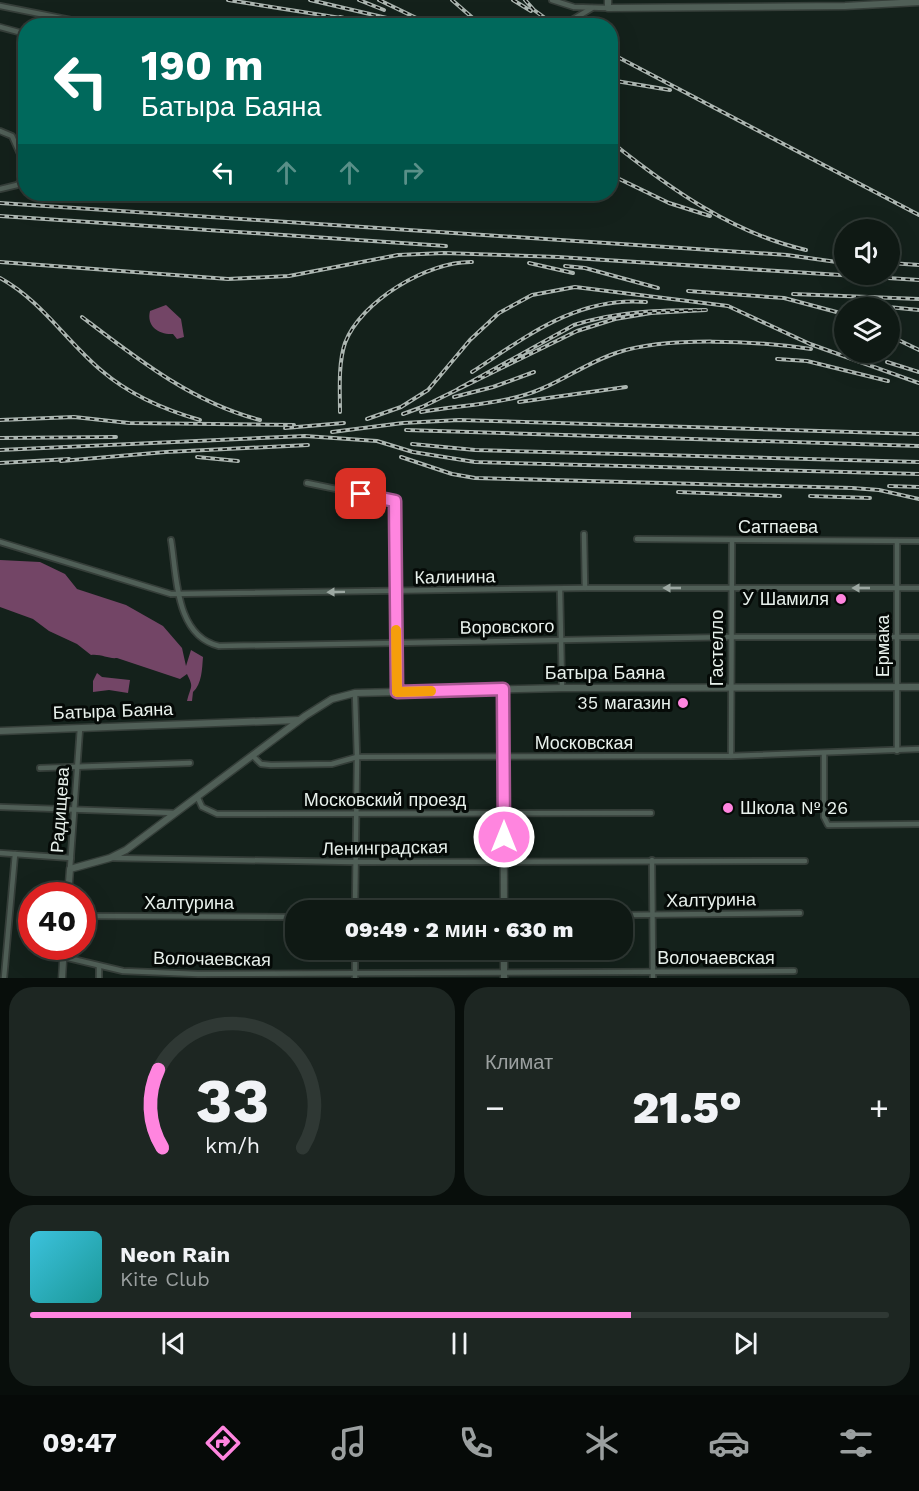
<!DOCTYPE html>
<html lang="ru">
<head>
<meta charset="utf-8">
<style>
  body { margin:0; font-family:"Work Sans",sans-serif; background:#1d2622; color:#f1f3f6; height:100vh; display:flex; flex-direction:column; font-size:22px; white-space:nowrap }
  * { box-sizing:border-box; margin:0 }
  p { font-size:20px; color:#9ba0a0 }
  .icon { flex:none; width:33px; height:33px; fill:none; stroke:currentColor; stroke-width:2; stroke-linecap:round; stroke-linejoin:round }
  .map { position:relative; height:978px; overflow:hidden }
  .panel { display:flex; flex-direction:column; gap:9px; padding:9px; background:#080e0b; flex:1 }
  .panel>* { flex:none }
  .top-card { position:absolute; left:18px; top:18px; width:600px; height:183px; border-radius:24px; box-shadow:0 6px 24px #0002,0 0 0 2px #2f3834; background:#00695c; color:#fff; overflow:hidden }
  .buttons { position:absolute; left:834px; top:219px; display:grid; gap:12px }
  .buttons a { display:grid; place-items:center; width:66px; height:66px; border-radius:50%; background:#0f1914; box-shadow:0 6px 24px #0002,0 0 0 2px #2f3834; font-size:30px }
  .speed { position:absolute; left:18px; top:882px; display:flex; gap:12px; font-size:30px; font-weight:700; text-align:center }
  .speed>* { display:grid; place-content:center; width:78px; height:78px; border-radius:50%; background:#0f1914; box-shadow:0 6px 24px #0002,0 0 0 2px #2f3834; line-height:1 }
  .speed .limit { border:9px solid #d22; background:#fff; color:#111 }
  .pin { position:absolute; display:grid; place-items:center; width:51px; height:51px; color:#fff; margin:-26px; border-radius:12px; box-shadow:0 3px 9px #0006 }
  .me { position:absolute; width:66px; margin:-33px; rotate:0deg; stroke-linejoin:round; filter:drop-shadow(0 0 4px #0008) }
  .turn { display:flex; align-items:center; gap:21px; height:126px; padding:0 24px; font-size:27px }
  .turn .icon { width:78px; height:78px; stroke-width:2.5 }
  .turn b { display:block; font-size:42px; line-height:51px }
  .lanes { display:flex; align-items:center; height:57px; padding:0 24px; background:#0003; justify-content:center; gap:30px; direction:ltr }
  .lanes .off { opacity:.35 }
  .big { font-size:45px; font-weight:800; line-height:1.1 }
  .panel .widget { flex:1; display:flex; flex-direction:column; justify-content:center; gap:9px; min-width:0; padding:0 21px; border-radius:24px; background:#1d2622 }
  .panel .dial { align-items:center; gap:0 }
  .dial svg { height:156px; overflow:visible; fill:none; stroke:#2f3834; stroke-width:7; stroke-linecap:round; text-anchor:middle }
  .dial text { fill:#f1f3f6; stroke:none }
  .song { display:flex; align-items:center; gap:18px }
  .cover { width:72px; height:72px; border-radius:9px; background:linear-gradient(135deg,hsl(190 70% 55%),hsl(180 70% 35%)) }
  .played { height:6px; border-radius:3px; background:linear-gradient(90deg,#ff85df 70%,#2f3834 70%) }
  .keys { display:flex; justify-content:space-around; direction:ltr }
  .heat { display:flex; justify-content:space-between; align-items:center; font-size:33px; direction:ltr }
  .panel .tiles { flex:1; display:grid; gap:9px; grid-template-columns:1fr 1fr }
  .widget:last-child { grid-column:span 2 }
  .trip { position:absolute; left:285px; top:900px; width:348px; height:60px; border-radius:24px; background:#0f1914; box-shadow:0 6px 24px #0002,0 0 0 2px #2f3834; font-weight:800; line-height:60px; text-align:center }
  .menu { display:flex; height:96px; justify-content:space-around; align-items:center; background:#060a08; color:#9ba0a0 }
  .menu .icon { width:42px; height:42px }
  .menu .current { color:#ff85df }
  .menu b { font-size:27px; color:#f1f3f6 }
  .map>svg:first-child { display:block }
  .water { fill:#734566 }
  .lines { fill:none; stroke-linecap:round; stroke-linejoin:round }
  .minor-casing { stroke:#353e39; stroke-width:8 }
  .tertiary-casing { stroke:#353e39; stroke-width:9 }
  .minor { stroke:#505f57; stroke-width:4.5 }
  .tertiary { stroke:#505f57; stroke-width:6 }
  .rail-casing { stroke:#acb6b1; stroke-width:4 }
  .rail { stroke:#050a07; stroke-width:1.5; stroke-dasharray:4.5; stroke-linecap:butt }
  .oneway { fill:#9ca8a2 }
  .route-casing { stroke:#a65691; stroke-width:15 }
  .route { stroke:#ff85df; stroke-width:10 }
  .slow { stroke:#f59e0b; stroke-width:10 }
  .poi-dot { fill:#ff85df; stroke:#050a07; stroke-width:2 }
  .labels { text-anchor:middle; stroke-width:6; stroke-linejoin:round; paint-order:stroke }
  .street-label { font-size:18px; fill:#e8f1ec; stroke:#050a07 }
  .poi-label { font-size:18px; fill:#e8f1ec; stroke:#050a07; text-anchor:end }
</style>
</head>
<body>
<div class="map">
<svg width="919" height="978" viewBox="0 0 919 978">
  <rect width="100%" height="100%" fill="#14211b"/>
  <!-- water -->
  <g class="water">
    <path d="M166,305L181,319L184,337L177,339L173,334C160,335 146,327 150,311Z"/>
    <path d="M0,560L40,562L65,574L77,589L126,605L163,626L182,648L186,666L191,650L203,657C202,669 202,684 193,692L192,701H187C191,685 194,688 187,674L180,679L117,658C108,659 102,654 91,655L77,644L49,631L33,619L0,607Z"/>
    <polygon points="97,673 102,677 130,680 128,693 109,690 93,692 93,681"/>
  </g>
  <g class="lines">
    <!-- minor casing -->
    <g class="minor-casing">
      <g id="minor">
        <polyline points="552,0 574,7 608,8"/>
        <polyline points="0,6 101,26"/>
        <polyline points="562,26 592,8"/>
        <polyline points="0,27 26,34"/>
        <polyline points="0,131 12,136 26,167"/>
        <polyline points="0,189 17,185 26,176"/>
        <polyline points="307,483 395,501 397,692"/>
        <polyline points="584,534 585,588"/>
        <polyline points="637,539 919,541"/>
        <path d="M171,540C177,576 175,636 219,646L731,637H919"/>
        <polyline points="0,542 171,594 585,588 919,588"/>
        <polyline points="560,589 562,688"/>
        <polyline points="355,693 357,757 355,910"/>
        <polyline points="897,751 897,541"/>
        <polyline points="824,753 824,817 828,825 919,824"/>
        <polyline points="731,756 732,540"/>
        <polyline points="254,757 261,764 271,765 332,764 357,757 731,756 919,749"/>
        <polyline points="40,768 190,763"/>
        <polyline points="198,798 202,807 217,814 651,813"/>
        <polyline points="0,807 175,813"/>
        <polyline points="0,853 71,858"/>
        <polyline points="112,858 354,862 805,861"/>
        <polyline points="652,860 653,978"/>
        <polyline points="70,869 80,728"/>
        <polyline points="622,915 800,913"/>
        <polyline points="82,916 296,917"/>
        <polyline points="64,957 123,971 198,974 794,971"/>
        <polyline points="4,978 15,854"/>
        <polyline points="99,978 99,966"/>
        <polyline points="355,978 355,950"/>
      </g>
    </g>
    <!-- tertiary casing -->
    <g class="tertiary-casing">
      <g id="tertiary">
        <polyline points="608,0 608,8 845,6 919,2"/>
        <polyline points="503,689 504,910"/>
        <polyline points="0,731 299,720"/>
        <polyline points="68,896 70,869 110,858 126,850 305,716 332,699 355,693 562,688 919,687"/>
        <polyline points="504,950 504,978"/>
        <polyline points="62,978 64,946"/>
      </g>
    </g>
    <!-- minor -->
    <use href="#minor" class="minor"/>
    <!-- tertiary -->
    <use href="#tertiary" class="tertiary"/>
    <!-- rail casing -->
    <g class="rail-casing">
      <g id="rail">
        <polyline points="228,0 347,19"/>
        <polyline points="310,0 421,26"/>
        <polyline points="359,0 384,10"/>
        <polyline points="379,0 433,26"/>
        <polyline points="452,0 482,26"/>
        <polyline points="513,0 531,11"/>
        <polyline points="525,0 534,10 556,26"/>
        <polyline points="340,17 375,26"/>
        <polyline points="290,23 333,26"/>
        <polyline points="610,53 919,215"/>
        <polyline points="610,80 670,90"/>
        <path d="M610,141C669,188 732,233 806,250"/>
        <polyline points="611,175 669,203 710,216"/>
        <polyline points="0,203 787,255 844,263"/>
        <polyline points="0,216 446,246"/>
        <polyline points="0,262 228,279 289,276 398,255 444,253 558,257 919,280"/>
        <polyline points="529,263 573,273"/>
        <polyline points="890,263 919,265"/>
        <polyline points="565,266 585,268 658,288"/>
        <path d="M0,278C42,301 66,341 102,371C130,395 165,410 200,420"/>
        <polyline points="688,291 784,298 844,314"/>
        <polyline points="793,294 919,299"/>
        <polyline points="868,305 919,310"/>
        <path d="M82,317C136,358 193,403 260,420"/>
        <polyline points="890,336 919,350"/>
        <polyline points="777,359 807,361 888,381"/>
        <polyline points="887,362 919,372"/>
        <path d="M472,372C526,337 577,296 646,302"/>
        <polyline points="454,397 493,387 534,372"/>
        <polyline points="519,402 626,387"/>
        <path d="M340,412C340,391 338,364 345,343C361,301 428,261 472,262"/>
        <path d="M421,412C454,406 489,405 521,396C555,387 583,364 616,353C667,336 757,341 811,349"/>
        <path d="M403,414L422,407L577,331L615,319L651,313L706,310C661,310 618,311 574,325L458,389"/>
        <polyline points="367,419 401,407 428,390 470,340 499,313 532,295 575,287 728,306 810,344 919,383"/>
        <polyline points="0,420 74,417 129,423 294,425"/>
        <polyline points="285,428 344,423"/>
        <polyline points="406,430 919,446"/>
        <polyline points="332,432 403,423 459,420 919,434"/>
        <polyline points="0,438 116,437"/>
        <polyline points="412,444 475,450 919,462"/>
        <polyline points="0,450 305,436 377,441 413,452 475,462 919,474"/>
        <polyline points="197,457 238,461"/>
        <polyline points="401,457 452,474 475,478 852,488 879,490 919,499"/>
        <polyline points="61,461 166,452 308,445"/>
        <polyline points="0,463 69,459"/>
        <polyline points="889,486 919,487"/>
        <polyline points="678,492 780,496"/>
        <polyline points="810,496 870,498"/>
      </g>
    </g>
    <!-- rail -->
    <use href="#rail" class="rail"/>
  </g>
  <!-- one-way arrows -->
  <defs><path id="oneway-solid" d="M-6-.8H1V-3.2L6.5 0L1 3.2V.8H-6Z" transform="scale(1.5)"/></defs>
  <g class="oneway">
    <use href="#oneway-solid" transform="translate(672 588) rotate(180)"/>
    <use href="#oneway-solid" transform="translate(861 588) rotate(-180)"/>
    <use href="#oneway-solid" transform="translate(336 592) rotate(179)"/>
  </g>
  <g class="lines">
    <!-- route casing -->
    <g class="route-casing">
      <polyline id="route" points="361,494 395,501 397,692 503,689 504,837"/>
    </g>
    <!-- route -->
    <use href="#route" class="route"/>
    <!-- slow -->
    <polyline class="slow" points="396,630 397,692 431,691"/>
  </g>
  <!-- markers -->
  <g class="poi-dot">
    <circle cx="841" cy="599" r="6"/>
    <circle cx="683" cy="703" r="6"/>
    <circle cx="728" cy="808" r="6"/>
  </g>
  <g class="labels">
    <!-- street labels -->
    <g class="street-label">
      <text x="778" y="533">Сатпаева</text>
      <text transform="translate(455 577) rotate(-1)" y="6">Калинина</text>
      <text transform="translate(507 627) rotate(-1)" y="6">Воровского</text>
      <text transform="translate(883 646) rotate(-90)" y="6">Ермака</text>
      <text transform="translate(717 648) rotate(-90)" y="6">Гастелло</text>
      <text x="605" y="679">Батыра Баяна</text>
      <text transform="translate(113 711) rotate(-2)" y="6">Батыра Баяна</text>
      <text x="584" y="749">Московская</text>
      <text x="385" y="806">Московский проезд</text>
      <text transform="translate(60 810) rotate(-86)" y="6">Радищева</text>
      <text transform="translate(385 848) rotate(-1)" y="6">Ленинградская</text>
      <text transform="translate(711 900) rotate(-1)" y="6">Халтурина</text>
      <text x="189" y="909">Халтурина</text>
      <text x="716" y="964">Волочаевская</text>
      <text transform="translate(212 959) rotate(1)" y="6">Волочаевская</text>
    </g>
    <!-- poi labels -->
    <g class="poi-label">
      <text x="829" y="605">У Шамиля</text>
      <text x="671" y="709">35 магазин</text>
      <text x="740" y="814" text-anchor="start">Школа № 26</text>
    </g>
  </g>
</svg>
<div class="buttons">
<a><svg class="icon" aria-label="sound" viewBox="0 0 24 24"><path d="M4 9h4l5-4v14l-5-4H4zM17 9q2 3 0 6"/></svg></a>
<a><svg class="icon" aria-label="layers" viewBox="0 0 24 24"><path d="M12 4l9 5-9 5-9-5zM3 14l9 5 9-5"/></svg></a>
</div>
<div class="speed"><div class="limit">40</div></div>
<div class="pin" style="left:361px;top:494px;background:#d93025"><svg class="icon" aria-label="arrive" viewBox="0 0 24 24"><path d="M6 21V4h12l-3 4 3 4H6"/></svg></div>
<svg class="me" style="left:504px;top:837px" viewBox="-20 -20 40 40"><circle r="17" fill="#ff85df" stroke="#fff" stroke-width="3"/><path d="M0-11L8 9 0 5-8 9z" fill="#fff"/></svg>
<div class="trip">09:49 · 2 мин · 630 m</div>
<div class="top-card">
<div class="turn"><svg class="icon" aria-label="left" viewBox="0 0 24 24"><path d="M17 20v-9H6M10 6l-5 5 5 5"/></svg><div><b>190 m</b>Батыра Баяна</div></div>
<div class="lanes"><svg class="icon" aria-label="left" viewBox="0 0 24 24"><path d="M17 20v-9H6M10 6l-5 5 5 5"/></svg><svg class="icon off" aria-label="ahead" viewBox="0 0 24 24"><path d="M12 20V5M6 11l6-6 6 6"/></svg><svg class="icon off" aria-label="ahead" viewBox="0 0 24 24"><path d="M12 20V5M6 11l6-6 6 6"/></svg><svg class="icon off" aria-label="right" viewBox="0 0 24 24"><path d="M7 20v-9h11M14 6l5 5-5 5"/></svg></div>
</div>
</div>
<section class="panel">
<div class="tiles">
<div class="widget dial"><svg viewBox="0 0 100 80">
<path d="M14 69A42 42 0 1 1 86 69"/>
<path d="M14 69A42 42 0 0 1 12 29" stroke="#ff85df"/>
<text x="50" y="56" font-size="32" font-weight="700">33</text>
<text x="50" y="72" font-size="11">km/h</text>
</svg></div>
<div class="widget"><p>Климат</p>
<div class="heat"><a>−</a><b class="big">21.5°</b><a>+</a></div>
</div>
<div class="widget">
<div class="song"><i class="cover"></i><div><b>Neon Rain</b><p>Kite Club</p></div></div>
<div class="played"></div>
<div class="keys"><svg class="icon" aria-label="previous" viewBox="0 0 24 24"><path d="M18 5L8 12l10 7zM5 5v14"/></svg><svg class="icon" aria-label="pause" viewBox="0 0 24 24"><path d="M8 5v14M16 5v14"/></svg><svg class="icon" aria-label="next" viewBox="0 0 24 24"><path d="M6 5l10 7-10 7zM19 5v14"/></svg></div>
</div>
</div>
</section>
<nav class="menu">
<b>09:47</b>
<svg class="icon current" aria-label="directions" viewBox="0 0 24 24"><path d="M12 3l9 9-9 9-9-9zM9 14v-3h6M13 9l2 2-2 2"/></svg>
<svg class="icon" aria-label="music" viewBox="0 0 24 24"><path d="M9 18V5l10-2v13"/><circle cx="6" cy="18" r="3"/><circle cx="16" cy="16" r="3"/></svg>
<svg class="icon" aria-label="phone" viewBox="0 0 24 24"><path d="M5 4h4l2 5-3 2q2 4 5 5l2-3 5 2v4C11 20 4 13 5 4z"/></svg>
<svg class="icon" aria-label="climate" viewBox="0 0 24 24"><path d="M12 3v18M4 7l16 10M4 17L20 7"/></svg>
<svg class="icon" aria-label="car" viewBox="0 0 24 24"><path d="M5 17H2v-5l4-1 3-4h7l3 4 3 1v5h-3M9 17h6M6 11h13"/><circle cx="7" cy="17" r="2"/><circle cx="17" cy="17" r="2"/></svg>
<svg class="icon" aria-label="filters" viewBox="0 0 24 24"><path d="M4 7h16M4 17h16"/><circle cx="9" cy="7" r="2"/><circle cx="15" cy="17" r="2"/></svg>
</nav>
</body>
</html>
